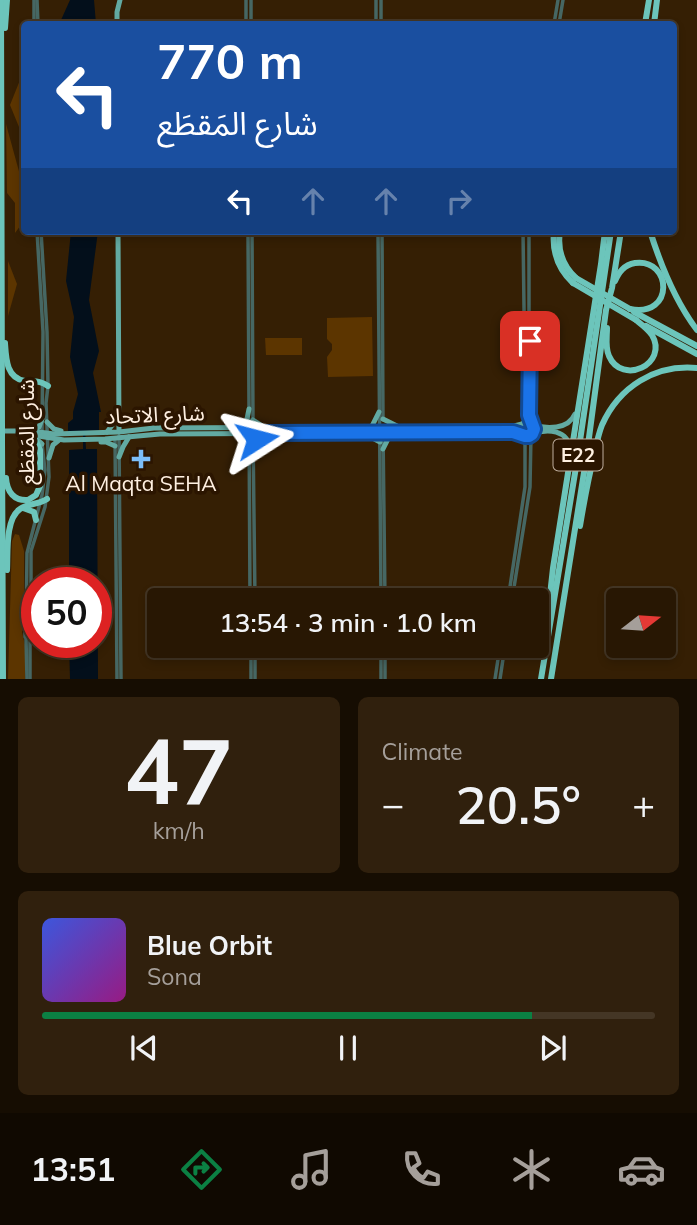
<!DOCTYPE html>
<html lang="en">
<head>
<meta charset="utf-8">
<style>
  body { margin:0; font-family:Mulish,"Noto Sans Arabic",sans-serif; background:#30200d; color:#f1f3f6; height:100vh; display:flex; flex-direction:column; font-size:26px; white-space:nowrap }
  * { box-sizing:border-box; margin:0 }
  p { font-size:23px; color:#a59f9a }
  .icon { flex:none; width:38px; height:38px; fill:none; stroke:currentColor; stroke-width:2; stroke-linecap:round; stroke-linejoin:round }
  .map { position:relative; height:679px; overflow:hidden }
  .side { display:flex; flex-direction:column; gap:18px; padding:18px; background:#160d02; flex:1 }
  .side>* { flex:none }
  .guide { position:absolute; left:21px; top:21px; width:656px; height:214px; border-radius:7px; box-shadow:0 4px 10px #0003,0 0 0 2px #443625; background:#1a4fa0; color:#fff; overflow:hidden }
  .needle { width:46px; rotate:73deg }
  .tools { position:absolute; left:606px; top:588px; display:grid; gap:14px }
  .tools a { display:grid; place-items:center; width:70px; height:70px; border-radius:7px; background:#281703; box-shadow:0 4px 10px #0003,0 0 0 2px #443625; font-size:35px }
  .speed { position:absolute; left:21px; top:567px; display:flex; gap:14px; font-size:35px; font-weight:700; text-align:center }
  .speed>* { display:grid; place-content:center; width:91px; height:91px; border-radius:50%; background:#281703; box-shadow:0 4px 10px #0003,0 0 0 2px #443625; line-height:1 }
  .speed .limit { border:10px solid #d22; background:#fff; color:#111 }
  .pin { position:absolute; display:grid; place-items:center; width:60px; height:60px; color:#fff; margin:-30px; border-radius:14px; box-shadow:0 4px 10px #0006 }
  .me { position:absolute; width:77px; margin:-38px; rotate:81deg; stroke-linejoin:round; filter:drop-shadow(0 0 5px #0008) }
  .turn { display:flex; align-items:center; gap:24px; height:147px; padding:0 21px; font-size:32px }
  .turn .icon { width:91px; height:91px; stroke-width:2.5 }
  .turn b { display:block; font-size:49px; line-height:60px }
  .lanes { display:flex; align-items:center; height:66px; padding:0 21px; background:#0003; justify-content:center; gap:35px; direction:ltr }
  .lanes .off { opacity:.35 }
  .big { font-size:52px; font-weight:600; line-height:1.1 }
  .side .card { flex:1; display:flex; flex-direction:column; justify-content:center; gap:10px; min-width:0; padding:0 24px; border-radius:10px; background:#30200d }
  .side .dial { align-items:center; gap:0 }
  .dial b { font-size:91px; line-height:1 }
  .song { display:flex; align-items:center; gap:21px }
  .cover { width:84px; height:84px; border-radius:10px; background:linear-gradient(135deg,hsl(230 70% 55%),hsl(310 70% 35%)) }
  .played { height:7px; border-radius:4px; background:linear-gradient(90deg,#0b8043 80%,#443625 80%) }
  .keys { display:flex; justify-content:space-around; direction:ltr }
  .heat { display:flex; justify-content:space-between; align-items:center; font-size:38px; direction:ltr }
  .side .tiles { flex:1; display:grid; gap:18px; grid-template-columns:1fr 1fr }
  .card:last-child { grid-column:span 2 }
  .trip { position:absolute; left:147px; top:588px; width:402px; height:70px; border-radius:7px; background:#281703; box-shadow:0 4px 10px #0003,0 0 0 2px #443625; font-weight:600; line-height:70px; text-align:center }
  .menu { display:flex; height:112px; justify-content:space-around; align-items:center; background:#100901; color:#a59f9a }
  .menu .icon { width:49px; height:49px }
  .menu .active { color:#0b8043 }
  .menu b { font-size:32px; color:#f1f3f6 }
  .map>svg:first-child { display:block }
  .green { fill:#5c3500 }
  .water { fill:#030f1b }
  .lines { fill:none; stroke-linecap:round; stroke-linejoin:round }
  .minor { stroke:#466763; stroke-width:3.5 }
  .major { stroke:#62aaa2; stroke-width:5 }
  .highway { stroke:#6cc5bb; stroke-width:6 }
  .highway-bridge { stroke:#6cc5bb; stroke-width:6 }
  .route-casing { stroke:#114b97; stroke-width:18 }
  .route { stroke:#1a73e8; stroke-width:12 }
  .poi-dot { fill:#7cbef9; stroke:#2b1500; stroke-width:2.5 }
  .labels { text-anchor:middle; stroke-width:7; stroke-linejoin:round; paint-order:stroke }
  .shield { fill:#2b1500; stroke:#bfae9e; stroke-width:2 }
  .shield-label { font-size:19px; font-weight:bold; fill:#fff0e1 }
  .street-label { font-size:21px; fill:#fff0e1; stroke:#2b1500 }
  .poi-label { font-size:21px; fill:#fff0e1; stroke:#2b1500 }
</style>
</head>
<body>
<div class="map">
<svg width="697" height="679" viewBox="0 0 697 679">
  <rect width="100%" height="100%" fill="#351f04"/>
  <!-- green -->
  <g class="green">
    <polygon points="20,80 19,127 10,105"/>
    <polygon points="6,124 20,175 23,222 15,233 15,203 7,193"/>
    <polygon points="8,261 17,284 8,316"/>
    <polygon points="372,317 373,376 328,377 327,357 332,350 332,344 327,339 327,318"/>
    <polygon points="265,338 302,338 302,355 266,355"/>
    <polygon points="15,534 19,535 24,551 24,626 22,632 25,645 25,679 8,679 12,541"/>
  </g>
  <!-- water -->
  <g class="water">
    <polygon points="70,0 94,0 96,24 62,24 61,20"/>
    <polygon points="71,231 98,231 89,300 99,351 93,373 101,412 99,412 99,430 85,431 86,449 97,449 98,679 70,679 69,642 96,642 96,583 69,583 69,450 83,449 83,431 68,431 68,423 73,419 73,412 78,394 70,357 74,317 66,281"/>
  </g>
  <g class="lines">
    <!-- minor -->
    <g class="minor">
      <polyline points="34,0 34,24"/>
      <polyline points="37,0 38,24"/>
      <polyline points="246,0 246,24"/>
      <polyline points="251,0 251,24"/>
      <polyline points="376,0 376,24"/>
      <polyline points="381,0 381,24"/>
      <polyline points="554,24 558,0"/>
      <polyline points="559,24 563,0"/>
      <polyline points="37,231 43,332 42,433"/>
      <polyline points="248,231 249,411"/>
      <polyline points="252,231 253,420"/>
      <polyline points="378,231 381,600"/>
      <polyline points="382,231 383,420"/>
      <polyline points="529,231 529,415 531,424"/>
      <polyline points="249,419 250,600"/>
      <polyline points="523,423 525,416 525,385 523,231"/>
      <polyline points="383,431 385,600"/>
      <polyline points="253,434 255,600"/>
      <polyline points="119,436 121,679"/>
      <polyline points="115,438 117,679"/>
      <polyline points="508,600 525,487 525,445 523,435"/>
      <polyline points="512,600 530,487 531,435"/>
      <polyline points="26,632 27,553 42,495 45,470 42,444"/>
      <polyline points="31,632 31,551 45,507 49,477 46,403 48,386 47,332 41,231"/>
      <polyline points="26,638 27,679"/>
      <polyline points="251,646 251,679"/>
      <polyline points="255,646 255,679"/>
      <polyline points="381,646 381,679"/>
      <polyline points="385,646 385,679"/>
      <polyline points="30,679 30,642 33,634 31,632 27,631 25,633 25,637 31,638"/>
      <polyline points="495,679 500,646"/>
      <polyline points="500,679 505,646"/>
    </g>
    <!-- major -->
    <g class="major">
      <polyline points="117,24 117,12 120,0"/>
      <polyline points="118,231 119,432"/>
      <polyline points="383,419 397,426"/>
      <polyline points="253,420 264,427"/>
      <circle cx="527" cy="429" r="7"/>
      <polyline points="47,422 54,429 61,431"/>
      <path d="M532,425C547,429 568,430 575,414"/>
      <polyline points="241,428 247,419 249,409"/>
      <polyline points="371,428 379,412"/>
      <polyline points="34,430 39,427 42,419"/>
      <polyline points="1,431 31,431 54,434 119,432 154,428 514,426 522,424"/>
      <polyline points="107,432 116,420"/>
      <polyline points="365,434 380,442"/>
      <path d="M532,434C548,428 568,430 570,449"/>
      <polyline points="32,435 64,440 105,439 160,434 515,432 521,433"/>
      <polyline points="237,435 249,442"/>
      <polyline points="34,437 42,444"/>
      <polyline points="101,442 106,442 115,446"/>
      <polyline points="253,447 261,433"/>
      <polyline points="383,449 391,433"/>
      <polyline points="119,457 123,447 129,437"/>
      <polyline points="49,458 53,445 59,440"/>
    </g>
    <!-- highway -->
    <g class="highway">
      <polyline points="1,0 2,425"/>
      <polyline points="645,24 649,0"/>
      <polyline points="654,24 657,0"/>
      <polyline points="5,28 7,0"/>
      <path d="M554,231C552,251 558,269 573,283"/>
      <path d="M560,231C557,250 562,265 576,278"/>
      <path d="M650,231C661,266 675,301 697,330"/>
      <path d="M615,281C619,272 624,265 635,263C672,258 675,318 630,309"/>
      <polyline points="634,312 697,346"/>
      <polyline points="646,326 697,354"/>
      <path d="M607,328C607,337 605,348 609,356C622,386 669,364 652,335C648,329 641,324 636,320"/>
      <path d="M5,343C6,358 6,378 25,381C34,382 40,380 48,386"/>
      <polyline points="2,439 3,679"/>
      <path d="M6,478C7,492 14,501 28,500L36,495L40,486V450L34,437"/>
      <polyline points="23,508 34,512 36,520"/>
      <path d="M580,526C584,502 588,479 594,456C596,446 598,435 602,425C619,387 655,364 697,368"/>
      <path d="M7,570C8,554 5,519 20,509C28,503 38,505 47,499"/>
      <polyline points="549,604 553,568 601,264 605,231"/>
      <polyline points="541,679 577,461 611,231"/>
      <polyline points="551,679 586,460 606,310 612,288 621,231"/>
    </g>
    <!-- highway-bridge -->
    <g class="highway-bridge">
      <polyline points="576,278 630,309"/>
      <polyline points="573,283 636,320"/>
      <polyline points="2,425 2,439"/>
    </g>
  </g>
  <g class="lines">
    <!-- route casing -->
    <g class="route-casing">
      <polyline id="route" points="257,439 261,433 513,432 525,436 529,436 532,434 534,429 529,415 530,341"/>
    </g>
    <!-- route -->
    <use href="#route" class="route"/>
  </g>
  <!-- markers -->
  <path class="poi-dot" d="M137.5 448.5h7v7h7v7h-7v7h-7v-7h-7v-7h7z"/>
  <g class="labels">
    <!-- shield labels -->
    <rect class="shield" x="553.5" y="439.5" width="49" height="31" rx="5"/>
    <g class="shield-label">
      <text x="578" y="462">E22</text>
    </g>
    <!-- street labels -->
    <g class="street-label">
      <text transform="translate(155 415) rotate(-2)" y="7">شارع الاتحاد</text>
      <text transform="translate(27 432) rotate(-90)" y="7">شارع المَقطَع</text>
    </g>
    <!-- poi labels -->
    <g class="poi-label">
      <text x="141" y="491">Al Maqta SEHA</text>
    </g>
  </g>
</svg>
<div class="tools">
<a><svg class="needle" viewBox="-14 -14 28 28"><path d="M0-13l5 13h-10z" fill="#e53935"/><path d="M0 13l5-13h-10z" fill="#a59f9a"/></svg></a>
</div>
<div class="speed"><div class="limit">50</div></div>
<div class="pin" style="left:530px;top:341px;background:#d93025"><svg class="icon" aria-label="arrive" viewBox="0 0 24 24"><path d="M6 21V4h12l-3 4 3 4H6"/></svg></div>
<svg class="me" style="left:257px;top:439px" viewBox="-20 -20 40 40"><path d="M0-17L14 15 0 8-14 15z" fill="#1a73e8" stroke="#fff" stroke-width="4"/></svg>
<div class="trip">13:54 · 3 min · 1.0 km</div>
<div class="guide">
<div class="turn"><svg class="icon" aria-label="left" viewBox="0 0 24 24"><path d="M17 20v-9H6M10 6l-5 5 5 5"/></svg><div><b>770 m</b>شارع المَقطَع</div></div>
<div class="lanes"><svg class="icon" aria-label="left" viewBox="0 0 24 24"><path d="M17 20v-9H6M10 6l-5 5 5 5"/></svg><svg class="icon off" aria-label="ahead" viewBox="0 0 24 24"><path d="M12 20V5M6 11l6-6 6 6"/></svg><svg class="icon off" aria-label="ahead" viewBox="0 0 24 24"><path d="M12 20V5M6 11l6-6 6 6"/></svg><svg class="icon off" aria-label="right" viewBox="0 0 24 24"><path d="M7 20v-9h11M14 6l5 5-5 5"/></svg></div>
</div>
</div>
<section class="side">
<div class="tiles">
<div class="card dial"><b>47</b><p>km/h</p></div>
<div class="card"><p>Climate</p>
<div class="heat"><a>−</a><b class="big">20.5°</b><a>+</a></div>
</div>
<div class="card">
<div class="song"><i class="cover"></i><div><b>Blue Orbit</b><p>Sona</p></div></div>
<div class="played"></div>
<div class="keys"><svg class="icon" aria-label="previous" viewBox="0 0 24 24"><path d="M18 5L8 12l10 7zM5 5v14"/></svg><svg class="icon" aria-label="pause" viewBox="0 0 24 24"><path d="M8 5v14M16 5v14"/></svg><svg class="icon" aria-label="next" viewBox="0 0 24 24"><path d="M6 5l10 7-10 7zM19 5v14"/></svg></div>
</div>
</div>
</section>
<nav class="menu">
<b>13:51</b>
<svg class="icon active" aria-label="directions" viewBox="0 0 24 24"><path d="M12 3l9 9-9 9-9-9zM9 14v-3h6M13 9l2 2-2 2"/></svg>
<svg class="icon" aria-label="music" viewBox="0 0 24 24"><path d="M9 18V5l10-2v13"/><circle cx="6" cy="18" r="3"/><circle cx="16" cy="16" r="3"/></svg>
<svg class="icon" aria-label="phone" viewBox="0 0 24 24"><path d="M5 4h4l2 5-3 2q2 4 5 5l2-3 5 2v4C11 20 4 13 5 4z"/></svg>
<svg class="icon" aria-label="climate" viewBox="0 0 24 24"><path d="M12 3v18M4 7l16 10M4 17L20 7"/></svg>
<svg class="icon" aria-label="car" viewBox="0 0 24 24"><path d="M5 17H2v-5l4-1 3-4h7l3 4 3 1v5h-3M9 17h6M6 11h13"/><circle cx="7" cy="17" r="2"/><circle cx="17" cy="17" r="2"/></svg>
</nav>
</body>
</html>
